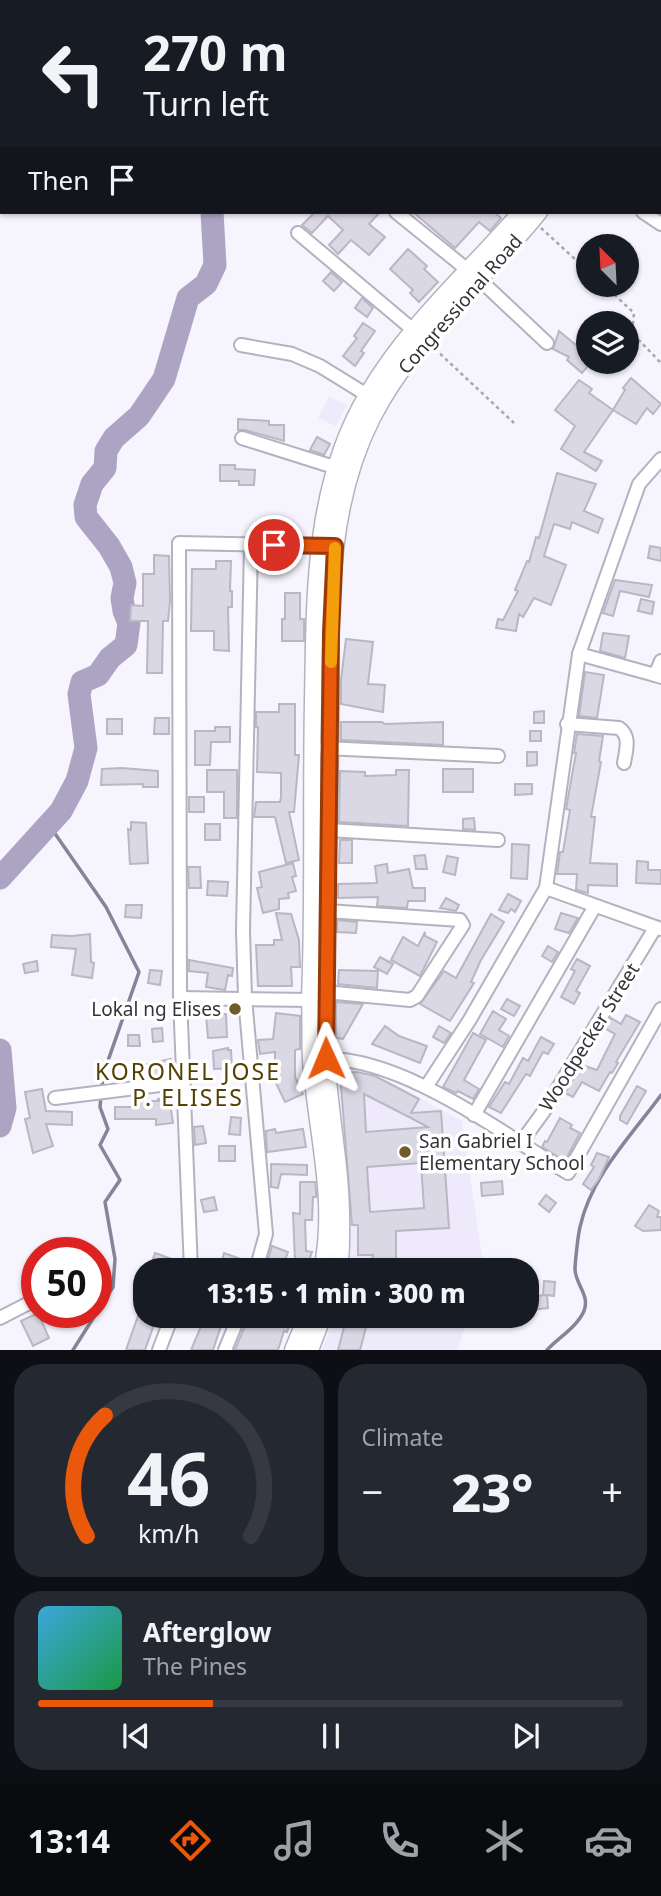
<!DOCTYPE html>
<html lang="en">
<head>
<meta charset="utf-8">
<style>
  body { margin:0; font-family:"Noto Sans",sans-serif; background:#242831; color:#f1f3f6; height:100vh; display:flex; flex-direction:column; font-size:26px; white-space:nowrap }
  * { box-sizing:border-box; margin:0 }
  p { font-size:23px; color:#9ea1a6 }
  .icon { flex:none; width:38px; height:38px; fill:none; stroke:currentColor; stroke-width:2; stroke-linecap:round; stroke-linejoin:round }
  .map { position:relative; height:1350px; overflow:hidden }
  .side { display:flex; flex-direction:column; gap:14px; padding:14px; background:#0d0f14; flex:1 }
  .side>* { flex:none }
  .hud { position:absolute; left:0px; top:0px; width:662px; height:214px; box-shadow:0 2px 5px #0004; background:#171b24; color:#f1f3f6; overflow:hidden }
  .needle { width:46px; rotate:336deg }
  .tools { position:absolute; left:576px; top:234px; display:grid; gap:14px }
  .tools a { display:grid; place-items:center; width:63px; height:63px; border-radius:50%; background:#171b24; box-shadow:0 2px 5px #0004; font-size:35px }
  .speed { position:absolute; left:21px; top:1237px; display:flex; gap:14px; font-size:35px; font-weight:700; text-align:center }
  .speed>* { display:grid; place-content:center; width:91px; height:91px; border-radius:50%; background:#171b24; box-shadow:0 2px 5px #0004; line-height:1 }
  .speed .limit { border:10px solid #d22; background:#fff; color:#111 }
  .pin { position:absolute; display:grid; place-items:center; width:60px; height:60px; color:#fff; margin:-30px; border:4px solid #fff; border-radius:50%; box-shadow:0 2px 7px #0007 }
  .me { position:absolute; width:77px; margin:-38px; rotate:359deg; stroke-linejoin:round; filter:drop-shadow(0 0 5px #0008) }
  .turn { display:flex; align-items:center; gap:24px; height:147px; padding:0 28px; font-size:32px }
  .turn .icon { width:91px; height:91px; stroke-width:2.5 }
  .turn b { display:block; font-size:49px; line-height:60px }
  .then { display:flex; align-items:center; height:66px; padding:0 28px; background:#0003; gap:14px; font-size:26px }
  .big { font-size:52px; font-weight:800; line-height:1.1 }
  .side .card { flex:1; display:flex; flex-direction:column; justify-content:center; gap:10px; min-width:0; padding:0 24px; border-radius:28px; background:#242831 }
  .side .dial { align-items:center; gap:0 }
  .dial svg { height:182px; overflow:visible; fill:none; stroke:#363941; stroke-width:7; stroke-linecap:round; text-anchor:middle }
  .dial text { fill:#f1f3f6; stroke:none }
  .song { display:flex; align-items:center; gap:21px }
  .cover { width:84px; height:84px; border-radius:10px; background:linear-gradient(135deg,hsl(200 70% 55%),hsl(140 70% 35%)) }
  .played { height:7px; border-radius:4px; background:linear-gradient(90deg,#ea580c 30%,#363941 30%) }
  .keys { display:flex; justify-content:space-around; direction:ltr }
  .heat { display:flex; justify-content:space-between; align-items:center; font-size:38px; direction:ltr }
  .side .tiles { flex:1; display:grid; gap:14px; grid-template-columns:1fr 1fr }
  .card:last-child { grid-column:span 2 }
  .trip { position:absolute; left:133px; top:1258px; width:406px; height:70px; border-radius:28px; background:#171b24; box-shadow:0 2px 5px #0004; font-weight:800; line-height:70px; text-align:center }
  .tabs { display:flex; height:112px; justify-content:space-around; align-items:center; background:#090b0e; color:#9ea1a6 }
  .tabs .icon { width:49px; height:49px }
  .tabs .active { color:#ea580c }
  .tabs b { font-size:32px; color:#f1f3f6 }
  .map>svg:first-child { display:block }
  .built { fill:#eeeafc }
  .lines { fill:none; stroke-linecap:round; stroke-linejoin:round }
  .stream { stroke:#89829a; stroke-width:3.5 }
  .river { stroke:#ada4c4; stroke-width:23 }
  .building { fill:#dbd8e6; stroke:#bab6c4; stroke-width:2; fill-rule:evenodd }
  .street-casing { stroke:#b5b2c0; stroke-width:16 }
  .secondary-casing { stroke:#b5b2c0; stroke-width:19 }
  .path { stroke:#a8a6ae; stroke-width:2.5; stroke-dasharray:3.5 3.5; stroke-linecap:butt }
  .street { stroke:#fff; stroke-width:12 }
  .secondary { stroke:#fff; stroke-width:16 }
  .route-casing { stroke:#983908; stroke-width:18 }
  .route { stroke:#ea580c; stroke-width:12 }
  .slow { stroke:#f59e0b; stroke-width:12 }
  .poi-dot { fill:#705c2b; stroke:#fff; stroke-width:2.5 }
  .labels { text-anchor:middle; stroke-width:7; stroke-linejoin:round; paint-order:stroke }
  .street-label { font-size:19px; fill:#343338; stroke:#fff }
  .poi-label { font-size:19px; fill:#343338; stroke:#fff; text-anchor:end }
  .quarter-label { font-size:23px; letter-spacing:2px; fill:#564000; stroke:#fff }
</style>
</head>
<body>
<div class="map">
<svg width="661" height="1350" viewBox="0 0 661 1350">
  <rect width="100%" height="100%" fill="#f6f4fd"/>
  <!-- built -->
  <g class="built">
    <polygon points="329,396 347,405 336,426 318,418"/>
    <polygon points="361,1070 375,1074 462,1121 484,1270 346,1270 349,1227 338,1072"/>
    <polygon points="335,1316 469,1316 457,1350 322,1350"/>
  </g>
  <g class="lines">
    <!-- stream -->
    <g class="stream">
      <polyline points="49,825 106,907 139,972 103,1075 100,1107 108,1129 100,1145 120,1180 105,1202 115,1259 113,1287 73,1350"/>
      <path d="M547,1350C558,1338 577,1327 584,1311C590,1295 576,1285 575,1270C575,1263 578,1235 580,1227C591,1176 631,1136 661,1095"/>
    </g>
    <!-- river -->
    <g class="river">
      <polyline points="311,2 313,0"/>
      <polyline points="0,878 61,811 77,781 86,748 79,694 82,682 98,675 110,658 126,645 129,623 124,611 122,598 125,583 121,567 109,546 86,517 85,505 92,484 105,468 106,451 114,438 139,416 164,379 188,298 206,284 215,265 212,212"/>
      <polyline points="0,1050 5,1108 0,1126"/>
    </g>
  </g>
  <!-- building -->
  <g class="building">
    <polygon points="315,212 380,212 369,224 385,237 369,255 351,240 338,254 329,245 343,230 328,216 312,233 302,225"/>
    <polygon points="413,212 494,212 501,218 490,231 479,222 455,248"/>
    <polygon points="408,249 427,266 424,269 438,282 419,302 410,293 413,290 390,269"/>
    <polygon points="331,272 342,282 334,291 323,281"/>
    <polygon points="362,298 373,308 367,317 355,308"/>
    <polygon points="363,323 375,331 361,351 364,353 355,366 343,356 357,338 354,336"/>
    <polygon points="559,331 588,355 588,366 582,373 567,360 569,357 553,349"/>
    <polygon points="631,378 661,404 653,414 647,408 636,424 613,410 625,390 623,388"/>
    <polygon points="579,380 592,389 589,393 613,410 584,452 602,461 596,471 561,449 575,426 555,410"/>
    <polygon points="238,419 269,421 269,425 284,425 284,441 245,430 238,430"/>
    <polygon points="317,437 330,444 324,455 310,450"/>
    <polygon points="220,465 235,465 235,469 255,470 254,485 239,485 239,481 220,481"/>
    <polygon points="557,473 596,484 584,511 603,519 598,533 572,522 570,529 554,524 544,556 566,565 551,605 534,598 523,617 519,614 516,631 496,628 498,619 503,620 518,591 515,590 527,561 529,562 536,537 539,538"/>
    <polygon points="650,546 661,548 661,561 648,558"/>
    <polygon points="154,555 169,556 170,601 168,621 163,621 162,673 147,673 148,621 130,621 131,605 143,606 143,574 154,574"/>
    <polygon points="216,561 231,561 230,591 232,591 232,607 228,607 229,651 214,650 214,631 191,631 192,569 216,569"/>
    <polygon points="615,580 652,585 649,597 620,591 613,616 603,613"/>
    <polygon points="285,593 300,593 300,619 304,619 304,641 282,641 282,619 285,619"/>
    <polygon points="641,599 654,602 652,614 638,611"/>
    <polygon points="603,633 629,636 625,658 600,651"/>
    <polygon points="346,639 373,642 368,684 385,685 383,712 341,704 341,680"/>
    <polygon points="585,672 604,675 597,718 579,716"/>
    <polygon points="279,704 295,704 295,755 299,755 294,812 289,812 299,860 286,863 275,817 254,817 256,802 280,802 281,797 281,773 257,772 258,727 256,727 256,712 279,712"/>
    <polygon points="544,711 544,723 534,723 534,712"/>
    <polygon points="155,718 169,718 169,734 154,734"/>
    <rect x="107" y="719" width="15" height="15"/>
    <polygon points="341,722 382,722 385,724 443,722 443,745 341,740"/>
    <polygon points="215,727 230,727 230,742 211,742 210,765 195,765 195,731 215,731"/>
    <rect x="530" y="731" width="11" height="10"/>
    <polygon points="577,734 603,736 599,761 601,762 591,817 595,817 590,863 617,864 617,886 588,885 588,893 576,890 577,874 557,874 560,852 563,852 570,810 566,809 576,753 574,753"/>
    <polygon points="527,752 537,752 537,765 527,766"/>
    <polygon points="122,768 158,771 158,787 143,787 143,784 101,785 102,769"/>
    <rect x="443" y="769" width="30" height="23"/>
    <polygon points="207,770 237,770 237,818 224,818 224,792 207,792"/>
    <polygon points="396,770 409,770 408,826 339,822 340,771 365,772 365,776 396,775"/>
    <polygon points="515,784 532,784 532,794 515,795"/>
    <rect x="189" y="797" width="15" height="15"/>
    <polygon points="474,818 475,830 463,829 463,819"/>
    <polygon points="131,822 146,823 148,863 130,864 128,829 131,830"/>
    <rect x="205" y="824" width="15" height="16"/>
    <polygon points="340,840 352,840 352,863 339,863"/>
    <polygon points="512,844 529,845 527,879 511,878"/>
    <polygon points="425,855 427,869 416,869 414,856"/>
    <polygon points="447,856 458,858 455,875 443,872"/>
    <polygon points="637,861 648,862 648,870 661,870 661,884 636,883"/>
    <polygon points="293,863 296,876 292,877 296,891 288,893 289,898 279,899 279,909 263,913 257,888 262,887 259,872"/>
    <polygon points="387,864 388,873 409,869 413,888 425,888 425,901 408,901 407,908 377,906 378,897 338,898 338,884 377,883 375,866"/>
    <polygon points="188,867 200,867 201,888 189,888"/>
    <polygon points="208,881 228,882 227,896 207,895"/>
    <polygon points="508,894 521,901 515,912 511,909 508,913 499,910"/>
    <polygon points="446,898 459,905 456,911 440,908"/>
    <polygon points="126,905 142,905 141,918 125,917"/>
    <polygon points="276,913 291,914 299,940 300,967 291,967 292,986 258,986 256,945 274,945 274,940 282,940"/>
    <polygon points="561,913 578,918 569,933 555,929"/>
    <polygon points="491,914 504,922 481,960 471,982 474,983 450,1021 420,1004 444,971 456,978"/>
    <polygon points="337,920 357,922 356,933 337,932"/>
    <polygon points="425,932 425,936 437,942 420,976 391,960 403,937 418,946"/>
    <polygon points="90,934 91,962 94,963 92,978 72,975 76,949 51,947 52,935 72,936"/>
    <polygon points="548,946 558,952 552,962 542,956"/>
    <polygon points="380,957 393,964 387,974 374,967"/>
    <polygon points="577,959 590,966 576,991 580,993 574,1004 561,997 575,971 571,969"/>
    <polygon points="189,960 233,968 232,976 228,975 225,990 206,987 208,973 189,971"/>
    <polygon points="37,961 38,971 25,973 23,964"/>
    <polygon points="150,970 162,971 160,985 148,983"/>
    <polygon points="339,970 378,971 377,988 338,984"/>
    <polygon points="507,999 520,1006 514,1016 501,1009"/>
    <polygon points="336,1002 363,1004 343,1039 336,1038"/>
    <polygon points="493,1011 506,1019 499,1030 509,1036 503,1047 480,1034"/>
    <polygon points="276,1013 300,1016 300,1049 295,1050 295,1077 303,1094 285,1102 275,1081 275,1052 260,1054 258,1040 273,1039"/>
    <polygon points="226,1014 227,1037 208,1038 206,1015"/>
    <polygon points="626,1015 640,1022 616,1062 618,1063 612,1073 610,1072 599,1091 582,1082 573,1097 565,1093 582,1065 597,1070 615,1034 604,1028 611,1018 621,1024"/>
    <polygon points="385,1026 399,1036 427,1046 420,1063 372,1044"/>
    <polygon points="439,1026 451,1033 444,1043 433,1037"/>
    <polygon points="162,1028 163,1041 153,1042 152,1029"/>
    <polygon points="473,1033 486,1040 464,1080 479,1089 473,1099 458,1091 456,1093 443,1087"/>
    <polygon points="128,1035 139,1035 140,1046 128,1046"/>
    <polygon points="541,1037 554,1044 548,1054 543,1052 530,1076 526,1074 501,1113 489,1107 505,1082 509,1084 523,1058 528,1061"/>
    <polygon points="228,1048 228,1050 231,1050 232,1068 214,1069 213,1051"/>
    <polygon points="171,1059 172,1063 165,1067 167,1075 151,1077 150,1073 136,1079 132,1070 143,1065"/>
    <path d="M357,1072L375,1076L419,1099L411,1113L441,1111L449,1228L396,1231V1260L400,1261L399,1270H370L373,1255H358V1225H352L340,1073ZM364,1094L409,1117L428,1127L366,1132ZM421,1163L424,1208L370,1212L367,1167Z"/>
    <polygon points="637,1086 646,1091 627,1124 620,1120 620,1116"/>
    <polygon points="42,1089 46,1111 72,1112 72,1125 46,1124 53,1146 33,1153 25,1119 30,1118 25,1092"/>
    <polygon points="169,1097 173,1123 156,1125 156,1119 115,1119 115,1107 134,1107 134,1101 159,1101 158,1099"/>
    <polygon points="231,1117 241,1118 240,1135 229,1134"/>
    <polygon points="560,1118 572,1125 570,1128 580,1133 565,1161 542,1147 545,1141 547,1142"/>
    <polygon points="203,1126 206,1143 195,1145 194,1127"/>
    <polygon points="275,1129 276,1133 303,1129 306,1147 267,1152 266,1131"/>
    <rect x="219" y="1146" width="16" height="15"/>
    <polygon points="597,1153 609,1157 599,1179 591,1190 583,1184 594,1167 591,1165"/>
    <polygon points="271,1164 307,1165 307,1175 281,1174 278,1188 271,1187"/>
    <polygon points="502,1181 503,1194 482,1196 481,1183"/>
    <polygon points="300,1182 315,1182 316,1192 316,1197 313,1197 312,1220 305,1220 306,1251 312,1252 307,1266 295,1262 293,1213 300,1214"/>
    <polygon points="546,1195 556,1203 549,1212 539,1204"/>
    <polygon points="214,1197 217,1210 204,1212 201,1200"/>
    <polygon points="649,1205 659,1211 657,1217 661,1217 661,1230 643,1231 635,1226"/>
    <polygon points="272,1246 288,1252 281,1270 265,1270"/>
    <polygon points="155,1253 172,1259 168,1270 150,1267"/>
    <polygon points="224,1253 241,1259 237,1270 220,1267"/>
    <polygon points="544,1281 555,1282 554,1296 547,1295 548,1308 530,1310 529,1297 546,1295 543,1295"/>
    <polygon points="38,1313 49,1338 33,1346 21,1321"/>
    <polygon points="138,1316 157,1316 145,1350 126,1350"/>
    <polygon points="249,1316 292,1318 287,1332 284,1331 278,1350 235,1350"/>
    <polygon points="347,1316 369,1316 360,1350 338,1350"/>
    <polygon points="205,1317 222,1323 213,1350 191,1350"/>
  </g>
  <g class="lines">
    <!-- street casing -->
    <g class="street-casing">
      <g id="street">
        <polyline points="94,2 96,0"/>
        <polyline points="211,2 212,0"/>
        <polyline points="256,2 257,0"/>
        <polyline points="0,21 2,22"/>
        <polyline points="0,84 2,84"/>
        <polyline points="396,212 480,280 547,343"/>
        <polyline points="643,212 661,224"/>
        <polyline points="298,233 418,334"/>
        <polyline points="241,345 292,354 320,366 367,395"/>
        <polyline points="242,438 334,467"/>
        <polyline points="251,545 243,931 245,998 266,1234 256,1270"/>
        <polyline points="579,654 655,675"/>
        <polyline points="661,677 655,675 661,661"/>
        <path d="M567,724L619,728C631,736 626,750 624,763"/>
        <polyline points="324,748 498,756"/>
        <polyline points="328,830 498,840"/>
        <polyline points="546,888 661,929"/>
        <polyline points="180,998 310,1000 325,992 410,1000 417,996 463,925 460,920 327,911"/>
        <path d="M320,1059C400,1055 500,1132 568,1173L661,1009"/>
        <polyline points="426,1087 469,1021 546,888 579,654 639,484 661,459"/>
        <polyline points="55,1098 184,1082"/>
        <polyline points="474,1115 595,906"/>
        <polyline points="520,1144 544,1111 655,928"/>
        <polyline points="191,1270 180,998 179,543 327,546"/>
        <polyline points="0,1318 37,1299"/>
        <polyline points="159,1350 172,1316"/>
        <polyline points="225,1350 239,1316"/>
      </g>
    </g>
    <!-- secondary casing -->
    <g class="secondary-casing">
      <g id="secondary">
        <polyline points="660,38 661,37"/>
        <polyline points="660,60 661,59"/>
        <path d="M322,1270C337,1201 316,1129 311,1060C310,1040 311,1020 310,1000C314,901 311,802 313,703C315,598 312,487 368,394C409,324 469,272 521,212"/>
        <path d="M338,1270C342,1256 341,1240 341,1225C342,1165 327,1106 326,1045C325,947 328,849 330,751C332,639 320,520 372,418C412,339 484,280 539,212"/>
        <polyline points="293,1350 307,1316"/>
        <polyline points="310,1350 323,1316"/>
      </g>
    </g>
    <!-- path -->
    <g class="path">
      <polyline points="660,109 661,110"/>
      <polyline points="541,228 588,271"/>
      <polyline points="604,285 634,313 632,333 661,363"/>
      <polyline points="435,349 514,423"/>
    </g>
    <!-- street -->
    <use href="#street" class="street"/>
    <!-- secondary -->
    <use href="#secondary" class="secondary"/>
  </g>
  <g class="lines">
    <!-- route casing -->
    <g class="route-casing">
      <polyline id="route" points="274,545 335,546 331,633 326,1058"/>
    </g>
    <!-- route -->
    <use href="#route" class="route"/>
    <!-- slow -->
    <polyline class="slow" points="331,662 335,548"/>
  </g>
  <!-- markers -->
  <g class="poi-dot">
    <circle cx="235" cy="1009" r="7"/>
    <circle cx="405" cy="1152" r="7"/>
  </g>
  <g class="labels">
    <!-- street labels -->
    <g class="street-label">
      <text transform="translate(460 304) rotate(-49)" y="7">Congressional Road</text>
      <text transform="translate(589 1037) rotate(-58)" y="7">Woodpecker Street</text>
    </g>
    <!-- poi labels -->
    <g class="poi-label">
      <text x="221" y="1016">Lokal ng Elises</text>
      <text x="419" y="1148" text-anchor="start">San Gabriel I<tspan x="419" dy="22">Elementary School</tspan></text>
    </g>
    <!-- quarter labels -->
    <g class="quarter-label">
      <text x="188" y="1080">KORONEL JOSE<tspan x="188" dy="26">P. ELISES</tspan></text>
    </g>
  </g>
</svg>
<div class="tools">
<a><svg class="needle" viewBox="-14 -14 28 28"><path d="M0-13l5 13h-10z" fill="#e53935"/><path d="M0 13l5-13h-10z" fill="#9ea1a6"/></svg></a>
<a><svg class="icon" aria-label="layers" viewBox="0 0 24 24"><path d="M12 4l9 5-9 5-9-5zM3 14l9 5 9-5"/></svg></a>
</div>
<div class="speed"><div class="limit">50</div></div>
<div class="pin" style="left:274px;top:545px;background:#d93025"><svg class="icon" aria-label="arrive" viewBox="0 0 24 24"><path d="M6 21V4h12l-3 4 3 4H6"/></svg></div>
<svg class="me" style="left:326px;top:1058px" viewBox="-20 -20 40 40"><path d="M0-17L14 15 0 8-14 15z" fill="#ea580c" stroke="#fff" stroke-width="4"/></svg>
<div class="trip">13:15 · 1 min · 300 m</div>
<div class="hud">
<div class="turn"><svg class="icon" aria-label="left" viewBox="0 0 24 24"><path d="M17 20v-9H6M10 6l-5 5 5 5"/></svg><div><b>270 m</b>Turn left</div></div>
<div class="then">Then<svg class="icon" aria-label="arrive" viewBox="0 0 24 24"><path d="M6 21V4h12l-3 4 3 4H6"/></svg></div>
</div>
</div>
<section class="side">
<div class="tiles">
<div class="card dial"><svg viewBox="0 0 100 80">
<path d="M14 69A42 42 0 1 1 86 69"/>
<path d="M14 69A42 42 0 0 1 22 16" stroke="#ea580c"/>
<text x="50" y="56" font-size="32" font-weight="700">46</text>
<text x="50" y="72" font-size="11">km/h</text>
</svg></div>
<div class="card"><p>Climate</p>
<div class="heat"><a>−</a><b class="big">23°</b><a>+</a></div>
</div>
<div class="card">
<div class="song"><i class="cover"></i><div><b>Afterglow</b><p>The Pines</p></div></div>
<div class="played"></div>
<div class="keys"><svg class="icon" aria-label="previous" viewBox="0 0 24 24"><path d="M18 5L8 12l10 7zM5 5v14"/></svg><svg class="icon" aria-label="pause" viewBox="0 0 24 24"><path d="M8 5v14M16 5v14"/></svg><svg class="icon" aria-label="next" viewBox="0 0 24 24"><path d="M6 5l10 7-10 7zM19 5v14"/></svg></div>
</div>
</div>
</section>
<nav class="tabs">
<b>13:14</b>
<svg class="icon active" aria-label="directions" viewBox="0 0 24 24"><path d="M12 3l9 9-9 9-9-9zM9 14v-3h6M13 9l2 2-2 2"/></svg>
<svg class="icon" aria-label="music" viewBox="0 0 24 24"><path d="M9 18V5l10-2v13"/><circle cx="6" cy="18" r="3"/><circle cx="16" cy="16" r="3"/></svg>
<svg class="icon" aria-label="phone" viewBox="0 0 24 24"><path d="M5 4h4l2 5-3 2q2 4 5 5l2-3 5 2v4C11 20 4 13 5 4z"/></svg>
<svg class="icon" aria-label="climate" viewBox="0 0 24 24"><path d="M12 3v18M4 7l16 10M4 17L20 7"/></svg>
<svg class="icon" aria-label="car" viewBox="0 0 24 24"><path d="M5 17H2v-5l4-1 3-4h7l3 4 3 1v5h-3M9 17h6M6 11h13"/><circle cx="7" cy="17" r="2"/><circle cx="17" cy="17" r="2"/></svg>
</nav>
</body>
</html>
